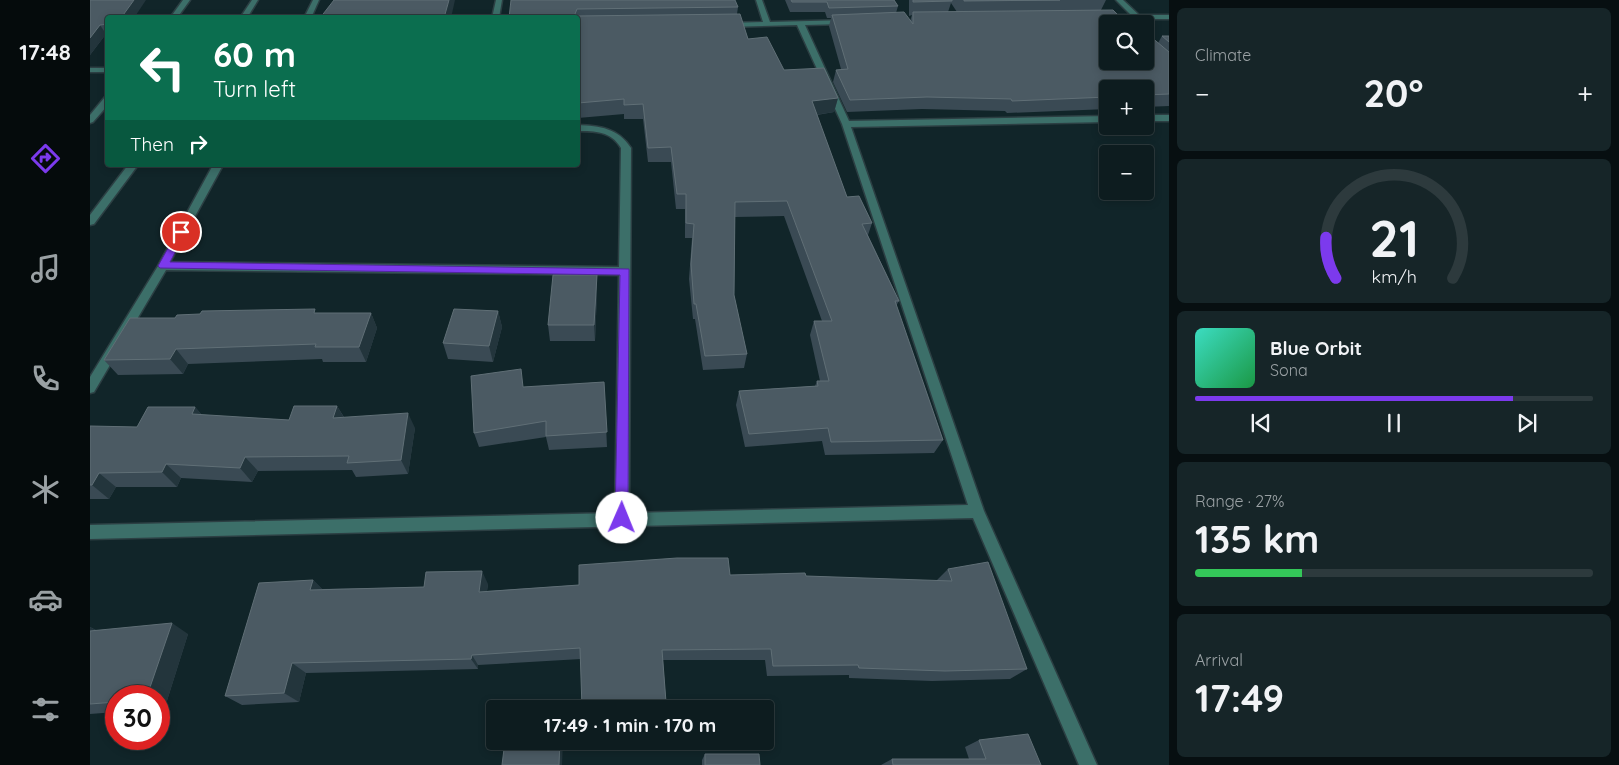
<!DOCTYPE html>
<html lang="en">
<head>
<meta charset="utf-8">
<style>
  body { margin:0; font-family:Quicksand,sans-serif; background:#162528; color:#f1f3f6; height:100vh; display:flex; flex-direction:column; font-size:19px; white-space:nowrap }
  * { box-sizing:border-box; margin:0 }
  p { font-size:16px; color:#9aa1a4 }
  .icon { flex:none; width:28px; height:28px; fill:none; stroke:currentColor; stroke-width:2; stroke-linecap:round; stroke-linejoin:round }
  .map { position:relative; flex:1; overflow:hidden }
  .sheet { display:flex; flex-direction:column; gap:8px; padding:8px; background:#070f11; width:450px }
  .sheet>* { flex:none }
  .banner { position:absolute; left:15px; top:15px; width:475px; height:152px; border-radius:5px; box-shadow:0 2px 8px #0003,0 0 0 1px #2d3a3d; background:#0b6e4f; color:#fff; overflow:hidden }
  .controls { position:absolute; left:1009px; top:15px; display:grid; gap:10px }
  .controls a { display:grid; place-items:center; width:55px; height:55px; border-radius:5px; background:#0d1c1f; box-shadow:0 2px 8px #0003,0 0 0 1px #2d3a3d; font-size:25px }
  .speed { position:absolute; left:15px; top:685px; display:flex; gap:10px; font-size:25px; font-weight:700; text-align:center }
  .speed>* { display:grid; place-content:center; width:65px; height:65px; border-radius:50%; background:#0d1c1f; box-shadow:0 2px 8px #0003,0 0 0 1px #2d3a3d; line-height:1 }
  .speed .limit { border:8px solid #d22; background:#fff; color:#111 }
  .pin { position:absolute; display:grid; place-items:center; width:42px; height:42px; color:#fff; margin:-21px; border:2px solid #fff; border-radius:50%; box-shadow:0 1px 5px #0007 }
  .me { position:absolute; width:55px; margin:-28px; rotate:1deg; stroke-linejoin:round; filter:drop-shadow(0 0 4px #0008) }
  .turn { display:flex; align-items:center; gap:18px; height:105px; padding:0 25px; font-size:22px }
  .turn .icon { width:65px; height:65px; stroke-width:2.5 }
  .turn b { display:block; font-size:35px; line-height:42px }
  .then { display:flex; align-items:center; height:48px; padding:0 25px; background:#0003; gap:10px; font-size:19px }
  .big { font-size:38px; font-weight:700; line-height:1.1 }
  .sheet .tile { flex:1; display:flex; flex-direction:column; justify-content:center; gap:8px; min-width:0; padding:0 18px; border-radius:8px; background:#162528 }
  .sheet .dial { align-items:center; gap:0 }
  .dial svg { height:130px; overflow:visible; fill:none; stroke:#2d3a3d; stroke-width:7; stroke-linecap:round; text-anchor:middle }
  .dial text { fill:#f1f3f6; stroke:none }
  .song { display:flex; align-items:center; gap:15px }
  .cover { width:60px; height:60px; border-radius:8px; background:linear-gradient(135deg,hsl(170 70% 55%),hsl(140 70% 35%)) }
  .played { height:5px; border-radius:2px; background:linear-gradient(90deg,#7c3aed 80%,#2d3a3d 80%) }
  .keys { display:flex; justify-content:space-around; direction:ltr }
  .heat { display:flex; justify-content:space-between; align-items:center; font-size:28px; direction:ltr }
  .charge { height:8px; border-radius:4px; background:linear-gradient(90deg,#34c759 27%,#2d3a3d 0) }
  .trip { position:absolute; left:396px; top:700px; width:288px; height:50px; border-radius:5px; background:#0d1c1f; box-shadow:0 2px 8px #0003,0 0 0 1px #2d3a3d; font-weight:700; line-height:50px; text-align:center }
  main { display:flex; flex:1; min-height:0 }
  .tabs { display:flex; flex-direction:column; width:90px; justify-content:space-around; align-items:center; background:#050b0c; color:#9aa1a4 }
  .tabs .icon { width:35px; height:35px }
  .tabs .active { color:#7c3aed }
  .tabs b { font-size:22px; color:#f1f3f6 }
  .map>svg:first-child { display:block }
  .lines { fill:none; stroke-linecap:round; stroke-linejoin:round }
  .minor-casing { stroke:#2c3f43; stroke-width:3 }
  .minor { fill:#3c6f69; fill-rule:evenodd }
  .wall { fill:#3a4a54; fill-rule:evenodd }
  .shaded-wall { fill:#23353c }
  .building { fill:#4b5a63; stroke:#606f76 }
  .route { fill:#7c3aed; stroke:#51269a }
</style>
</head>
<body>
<main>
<nav class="tabs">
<b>17:48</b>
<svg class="icon active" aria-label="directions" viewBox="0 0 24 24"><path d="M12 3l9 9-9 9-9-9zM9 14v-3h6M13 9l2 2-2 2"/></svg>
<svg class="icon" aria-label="music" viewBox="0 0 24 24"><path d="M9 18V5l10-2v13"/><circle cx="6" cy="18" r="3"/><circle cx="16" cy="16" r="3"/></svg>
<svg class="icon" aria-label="phone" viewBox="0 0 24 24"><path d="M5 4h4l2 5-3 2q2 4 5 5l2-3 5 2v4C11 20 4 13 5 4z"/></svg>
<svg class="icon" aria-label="climate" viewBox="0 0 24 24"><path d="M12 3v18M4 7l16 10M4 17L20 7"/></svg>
<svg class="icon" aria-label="car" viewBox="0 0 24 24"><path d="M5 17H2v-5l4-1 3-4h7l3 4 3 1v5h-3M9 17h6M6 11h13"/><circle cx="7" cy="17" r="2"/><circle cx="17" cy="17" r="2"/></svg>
<svg class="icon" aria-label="filters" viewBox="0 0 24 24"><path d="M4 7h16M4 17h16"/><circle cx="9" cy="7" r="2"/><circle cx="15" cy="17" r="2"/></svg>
</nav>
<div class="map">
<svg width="1079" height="765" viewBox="0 0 1079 765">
  <rect width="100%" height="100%" fill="#112529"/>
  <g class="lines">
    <!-- minor casing -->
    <g class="minor-casing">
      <g id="minor">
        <polygon points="93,0 100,0 87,18 80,18"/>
        <polygon points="162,0 168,0 157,18 150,18"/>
        <polygon points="223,0 229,0 221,18 214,18"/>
        <polygon points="406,0 412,0 409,18 402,18"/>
        <path d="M666,0H672L680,22L758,20V24H755L715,25L759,121L1018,116V122L761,127L894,511L1007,765H989L883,518L0,539V525L525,513L529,275L76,270L4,392L0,393V377L68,266L123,165H133L80,262L529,267L531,148C521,131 505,131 488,131V125C510,126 528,128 541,148L539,513L878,505L752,124L707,25L637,27L633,25L637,23L673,22Z"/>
        <polygon points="1026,0 1033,0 1049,15 1079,15 1079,19 1012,19 1011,17 1015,15 1041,15"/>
        <rect x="0" y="68" width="18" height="4"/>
        <polygon points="15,97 18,97 18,105 3,122 0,123 0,115"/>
        <rect x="1055" y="115" width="24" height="6"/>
        <polygon points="38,165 48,165 4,224 0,225 0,215"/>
      </g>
    </g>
    <!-- minor -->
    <use href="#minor" class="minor"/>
  </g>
  <!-- wall -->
  <g class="wall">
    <polygon points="0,0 18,18 18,34 16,34 0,55"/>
    <polygon points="421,0 648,7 647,14 658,39 694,70 748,98 744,112 727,115 757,197 782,223 778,235 809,301 806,306 853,440 844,453 735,455 732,441 655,447 646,405 649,391 725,386 727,381 730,381 720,335 724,321 732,321 694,216 645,217 644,295 657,354 654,368 613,370 605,319 603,319 599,279 602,238 595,238 595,209 586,209 581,162 558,162 553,119 534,119 534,114 488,118 488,18"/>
    <path d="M695,0H804L808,6L806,13L820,21L822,15L819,16V0H1016L1011,10L1018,61L1068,43L1072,36H1079V106L1055,107V89H1018V109L917,113L915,111L832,109L757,112L743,82L746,70L751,69L739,26L741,18H737L735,12H700ZM861,3L867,12H858Z"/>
    <polygon points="507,275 507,292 505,341 460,341 458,325"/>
    <polygon points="408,311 412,327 403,362 358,359 353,343"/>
    <polygon points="227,313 281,313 287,328 276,362 233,362 232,359 98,364 93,374 28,375 14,360 85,318"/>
    <polygon points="514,382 517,447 459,450 456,437 389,447 384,433 434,387"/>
    <polygon points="247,406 254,417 325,428 318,474 266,477 262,470 168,471 162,482 91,478 87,487 26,487 19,499 0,499 0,426 47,427 105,407 112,415 199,420"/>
    <polygon points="858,569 937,669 920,679 842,681 759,678 759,675 677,676 675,660 573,660 576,702 575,709 492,709 491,659 388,665 388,669 216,673 209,702 152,705 135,696 223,580 232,589 334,587 398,584 397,591 640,575 716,576 846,581"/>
    <polygon points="0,627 6,630 98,634 75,707 69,708 69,696 26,696 26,712 0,714"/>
    <polygon points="889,740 951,765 791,765 802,759 879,759 875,747"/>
    <polygon points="615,754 670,765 612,765 612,760"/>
  </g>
  <!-- shaded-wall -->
  <g class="shaded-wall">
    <polygon points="44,0 56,0 44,18 31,18"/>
    <polygon points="359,0 365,0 361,18 354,18"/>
    <polygon points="10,25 16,34 0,55 0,38"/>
    <polygon points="748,98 744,112 718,116 722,101"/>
    <polygon points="507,275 507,292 505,341 504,325"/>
    <polygon points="408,311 412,327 403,362 399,346"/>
    <polygon points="281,313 287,328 276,362 269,347"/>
    <polygon points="86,349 98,364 93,374 80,359"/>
    <polygon points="247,406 256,421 243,418"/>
    <polygon points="105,407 118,422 102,414"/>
    <polygon points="318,413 325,428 318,474 311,460"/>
    <polygon points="155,457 168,471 162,482 150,468"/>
    <polygon points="76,464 91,478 87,487 72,472"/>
    <polygon points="9,473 26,487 19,499 2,485"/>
    <polygon points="392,571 398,584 395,604 389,592"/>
    <polygon points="223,580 235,592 220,590"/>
    <polygon points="82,623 98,634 75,707 69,704 69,696 57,696"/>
    <polygon points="0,627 11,633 0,639"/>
    <polygon points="382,655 388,665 388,669 381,659"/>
    <polygon points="202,663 216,673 209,702 194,693"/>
    <polygon points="470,741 473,741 472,765 469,765"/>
  </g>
  <!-- building -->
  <g class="building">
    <polygon points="0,0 44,0 31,18 18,18 18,24 10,25 0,38"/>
    <polygon points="244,0 359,0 354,18 230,18"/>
    <polygon points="421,0 645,0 648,7 487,9 485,14 487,16 650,14 658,39 677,37 694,70 734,68 748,98 722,101 757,197 769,196 782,223 772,224 809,301 805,301 853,440 741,442 738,428 659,434 649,391 728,386 727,381 739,381 724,321 742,321 697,201 645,202 644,295 657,354 615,356 606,304 604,304 601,264 604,224 596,223 596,194 587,194 581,147 558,148 553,104 534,105 534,99 488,103 488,18 419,18"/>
    <polygon points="701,0 804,0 808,6 739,8 737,2 702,2"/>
    <polygon points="823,0 862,0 862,1 823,2"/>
    <polygon points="874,0 970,0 874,1"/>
    <polygon points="1023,10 1037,24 1018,24 1018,61 1055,61 1055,36 1060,36 1079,52 1079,94 1055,95 1055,89 1018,89 1018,97 922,101 921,99 837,97 760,100 746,70 758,69 742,15 814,12 823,24 823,12"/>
    <polygon points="1072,36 1079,36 1079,42"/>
    <polygon points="463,275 507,275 504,325 458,325"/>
    <polygon points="225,309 224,313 281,313 269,347 225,347 226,344 86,349 80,359 14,360 40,318 85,318 87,315 110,314 112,311"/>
    <polygon points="364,309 408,311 399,346 353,343"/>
    <polygon points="431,369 433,387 514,382 517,432 456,436 456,421 384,433 381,376"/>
    <polygon points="204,406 247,406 243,418 318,413 311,460 257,463 259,456 155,457 150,468 76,464 72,472 9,473 2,485 0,485 0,426 47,427 58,407 105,407 102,414 199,420"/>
    <polygon points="587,558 638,558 640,575 715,573 716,576 862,581 858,569 898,562 937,669 855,671 769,668 768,665 683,666 681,649 572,650 576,702 492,708 490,648 382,655 381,659 202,663 194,693 135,696 169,583 223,580 220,590 334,587 336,572 392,571 389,592 489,585 489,565"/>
    <polygon points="82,623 57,696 26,696 26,702 0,704 0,631"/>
    <polygon points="938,734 951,765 803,765 802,759 896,759 889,740"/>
    <polygon points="415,741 470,741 469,765 412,765"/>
    <polygon points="615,754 669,754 670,765 615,765"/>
  </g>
  <!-- route -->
  <polygon class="route" points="91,229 96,232 80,262 539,269 538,518 537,522 532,524 527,522 525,518 530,275 70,268 68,266 87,232"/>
</svg>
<div class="controls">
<a><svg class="icon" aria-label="search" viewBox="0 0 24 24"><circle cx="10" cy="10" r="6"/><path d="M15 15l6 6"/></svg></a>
<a>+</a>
<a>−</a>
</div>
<div class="speed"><div class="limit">30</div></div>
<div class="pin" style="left:91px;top:232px;background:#d93025"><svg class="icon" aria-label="arrive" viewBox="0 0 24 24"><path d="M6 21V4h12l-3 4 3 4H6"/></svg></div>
<svg class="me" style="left:532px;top:518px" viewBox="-20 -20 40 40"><circle r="19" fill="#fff"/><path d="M0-13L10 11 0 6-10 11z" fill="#7c3aed"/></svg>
<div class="trip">17:49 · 1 min · 170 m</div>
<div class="banner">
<div class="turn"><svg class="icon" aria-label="left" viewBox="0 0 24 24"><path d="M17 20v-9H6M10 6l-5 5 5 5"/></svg><div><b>60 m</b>Turn left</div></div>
<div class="then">Then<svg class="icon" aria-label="right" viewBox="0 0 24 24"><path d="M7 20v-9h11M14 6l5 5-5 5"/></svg></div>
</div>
</div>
<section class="sheet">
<div class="tile"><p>Climate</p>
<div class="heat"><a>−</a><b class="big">20°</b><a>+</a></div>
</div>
<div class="tile dial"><svg viewBox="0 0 100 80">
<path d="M14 69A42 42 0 1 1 86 69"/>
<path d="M14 69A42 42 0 0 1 8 44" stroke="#7c3aed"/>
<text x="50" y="56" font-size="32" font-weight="700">21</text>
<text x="50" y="72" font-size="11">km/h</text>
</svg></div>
<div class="tile">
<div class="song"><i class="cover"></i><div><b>Blue Orbit</b><p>Sona</p></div></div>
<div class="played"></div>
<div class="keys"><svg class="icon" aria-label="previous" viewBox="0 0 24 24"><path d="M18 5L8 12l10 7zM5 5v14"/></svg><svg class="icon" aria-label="pause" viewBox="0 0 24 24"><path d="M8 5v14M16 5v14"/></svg><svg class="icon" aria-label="next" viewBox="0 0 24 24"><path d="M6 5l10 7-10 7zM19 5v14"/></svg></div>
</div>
<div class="tile"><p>Range · 27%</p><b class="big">135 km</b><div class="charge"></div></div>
<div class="tile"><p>Arrival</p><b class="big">17:49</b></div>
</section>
</main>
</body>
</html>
